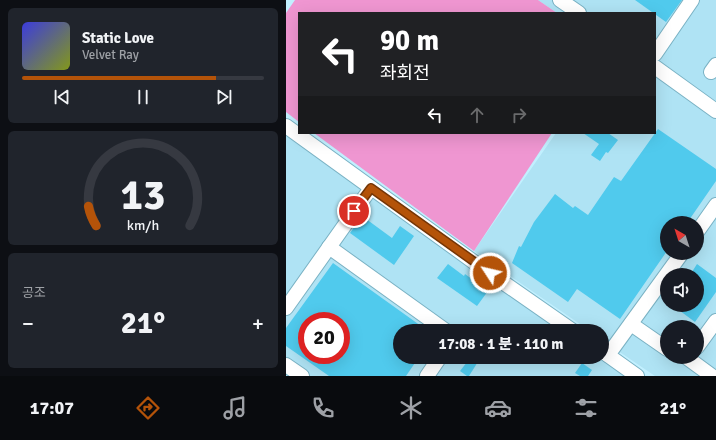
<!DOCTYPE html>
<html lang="ko">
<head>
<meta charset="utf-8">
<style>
  body { margin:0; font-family:Signika,"Noto Sans KR",sans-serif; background:#20242c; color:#f1f3f6; height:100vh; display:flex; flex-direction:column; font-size:15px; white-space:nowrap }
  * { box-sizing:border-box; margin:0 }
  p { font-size:13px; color:#9ea1a6 }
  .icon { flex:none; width:22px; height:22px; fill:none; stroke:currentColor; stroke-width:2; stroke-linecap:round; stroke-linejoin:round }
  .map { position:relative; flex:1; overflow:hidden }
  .sheet { display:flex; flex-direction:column; gap:8px; padding:8px; background:#0d0f14; width:286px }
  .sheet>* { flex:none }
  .banner { position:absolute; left:12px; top:12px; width:358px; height:122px; border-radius:0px; box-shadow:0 4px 16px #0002; background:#202124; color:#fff; overflow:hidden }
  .needle { width:26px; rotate:321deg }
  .buttons { position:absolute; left:374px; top:216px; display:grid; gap:8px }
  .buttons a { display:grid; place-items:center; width:44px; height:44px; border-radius:50%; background:#171b24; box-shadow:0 4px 16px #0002; font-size:20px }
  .speed { position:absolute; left:12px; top:312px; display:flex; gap:8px; font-size:20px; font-weight:700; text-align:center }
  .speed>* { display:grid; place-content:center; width:52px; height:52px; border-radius:50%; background:#171b24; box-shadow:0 4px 16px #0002; line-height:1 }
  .speed .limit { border:6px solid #d22; background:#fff; color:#111 }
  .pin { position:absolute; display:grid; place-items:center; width:34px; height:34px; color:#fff; margin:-17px; border:2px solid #fff; border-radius:50%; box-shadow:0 1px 4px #0007 }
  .me { position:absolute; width:44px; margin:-22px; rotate:305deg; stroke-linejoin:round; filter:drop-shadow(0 0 3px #0008) }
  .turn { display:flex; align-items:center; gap:14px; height:84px; padding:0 16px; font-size:18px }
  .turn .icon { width:52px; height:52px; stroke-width:2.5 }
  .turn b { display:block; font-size:28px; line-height:34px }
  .lanes { display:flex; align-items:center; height:38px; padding:0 16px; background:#0003; justify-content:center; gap:20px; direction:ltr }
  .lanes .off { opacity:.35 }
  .big { font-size:30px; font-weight:800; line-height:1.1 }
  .sheet .tile { flex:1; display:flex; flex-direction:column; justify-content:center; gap:6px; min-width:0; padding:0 14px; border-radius:6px; background:#20242c }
  .sheet .dial { align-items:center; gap:0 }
  .dial svg { height:104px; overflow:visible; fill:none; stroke:#363941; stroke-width:7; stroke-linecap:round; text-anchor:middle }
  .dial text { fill:#f1f3f6; stroke:none }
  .song { display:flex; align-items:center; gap:12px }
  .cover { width:48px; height:48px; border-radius:6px; background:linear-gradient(135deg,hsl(240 70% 55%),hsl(70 70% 35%)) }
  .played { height:4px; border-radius:2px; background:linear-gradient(90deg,#b45309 80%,#363941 80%) }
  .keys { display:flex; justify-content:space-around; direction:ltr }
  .heat { display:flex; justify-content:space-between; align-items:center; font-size:22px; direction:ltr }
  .trip { position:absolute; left:107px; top:324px; width:216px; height:40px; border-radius:20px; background:#171b24; box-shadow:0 4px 16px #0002; font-weight:800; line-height:40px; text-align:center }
  .dock { display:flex; height:64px; justify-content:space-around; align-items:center; background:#090b0e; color:#9ea1a6 }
  .dock .icon { width:28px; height:28px }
  .dock .active { color:#b45309 }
  .dock b { font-size:18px; color:#f1f3f6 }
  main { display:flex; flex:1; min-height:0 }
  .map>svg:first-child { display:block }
  .built { fill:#afe3f4; fill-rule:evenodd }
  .green { fill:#ef96d1 }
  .building { fill:#50caed; fill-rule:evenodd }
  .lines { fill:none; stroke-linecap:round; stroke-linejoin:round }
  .minor-casing { stroke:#7ab2c4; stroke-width:16 }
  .minor { stroke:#fff; stroke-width:14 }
  .route-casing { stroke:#753606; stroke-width:10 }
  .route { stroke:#b45309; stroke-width:7 }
</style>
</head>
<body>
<main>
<section class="sheet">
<div class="tile">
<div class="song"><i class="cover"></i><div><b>Static Love</b><p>Velvet Ray</p></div></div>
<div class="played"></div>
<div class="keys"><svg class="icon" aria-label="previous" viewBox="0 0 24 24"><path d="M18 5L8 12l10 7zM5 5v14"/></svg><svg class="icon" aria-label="pause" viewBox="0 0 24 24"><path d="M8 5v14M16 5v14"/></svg><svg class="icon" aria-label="next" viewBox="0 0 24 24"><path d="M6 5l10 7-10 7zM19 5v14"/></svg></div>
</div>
<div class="tile dial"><svg viewBox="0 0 100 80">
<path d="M14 69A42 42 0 1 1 86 69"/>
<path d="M14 69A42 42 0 0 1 8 54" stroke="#b45309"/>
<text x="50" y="56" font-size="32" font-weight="700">13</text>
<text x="50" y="72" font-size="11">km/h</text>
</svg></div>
<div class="tile"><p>공조</p>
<div class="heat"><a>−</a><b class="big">21°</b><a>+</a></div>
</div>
</section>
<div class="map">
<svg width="430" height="376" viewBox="0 0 430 376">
  <rect width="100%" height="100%" fill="#c2f0ff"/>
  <!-- built -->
  <g class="built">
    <path d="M252,0H430V376H369L316,340V331H304L188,251L270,133H369V13H271ZM381,223H411V253H381ZM381,275H411V305H381ZM381,327H411V357H381Z"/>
    <path d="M0,136L276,331H114V357H313L340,376H0ZM21,321H55V355H21Z"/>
  </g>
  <!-- green -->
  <g class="green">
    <polygon points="9,0 252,0 271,13 13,13 13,122 0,112 0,13"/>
    <polygon points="28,133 266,133 188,251"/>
  </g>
  <!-- building -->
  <g class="building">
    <polygon points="349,0 396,0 380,22"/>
    <polygon points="372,129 430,169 430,181 401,223 381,223 381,251 334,319 291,289 282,302 226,263 233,246 235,247 248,222 269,194 287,208 289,206 302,215 328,177 335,181"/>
    <polygon points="297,133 322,133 332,140 322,153 320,152 314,161 305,155 313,144"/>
    <polygon points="76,216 106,238 114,226 128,236 108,265 64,233"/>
    <path d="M47,263L142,331H114V357H133L120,376H43L0,346V328ZM21,321H55V355H21Z"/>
    <polygon points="162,264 178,276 179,274 202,291 191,306 151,278"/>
    <polygon points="411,264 430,278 430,292 409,322 386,305 411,305 411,275 404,275"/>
    <polygon points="185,357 195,357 183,376 181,376 174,371"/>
    <polygon points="296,363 306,370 302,376 294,376 289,373"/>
  </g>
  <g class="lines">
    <!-- minor casing -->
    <g class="minor-casing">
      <g id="minor">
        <polyline points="274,0 293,13"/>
        <polyline points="369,54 406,0"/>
        <polyline points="369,67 430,111"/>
        <polyline points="425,72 430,65"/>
        <polyline points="0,126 192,265 287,331"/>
        <polyline points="411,232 430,205"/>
        <polyline points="43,247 160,331"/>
        <polyline points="0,308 85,188"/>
        <polyline points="345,324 381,349"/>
        <polyline points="411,347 430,321"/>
        <polyline points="316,351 351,376"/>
        <polyline points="322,355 396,253"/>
        <polyline points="400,357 426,376"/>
        <polyline points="0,365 16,376"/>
        <polyline points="141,376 154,357"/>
      </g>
    </g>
    <!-- minor -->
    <use href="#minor" class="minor"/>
  </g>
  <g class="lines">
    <!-- route casing -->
    <g class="route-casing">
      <polyline id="route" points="68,211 85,188 204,273"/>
    </g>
    <!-- route -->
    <use href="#route" class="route"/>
  </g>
</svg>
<div class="buttons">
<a><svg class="needle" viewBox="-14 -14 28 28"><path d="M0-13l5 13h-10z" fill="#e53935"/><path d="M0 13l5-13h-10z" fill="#9ea1a6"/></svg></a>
<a><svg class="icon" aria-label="sound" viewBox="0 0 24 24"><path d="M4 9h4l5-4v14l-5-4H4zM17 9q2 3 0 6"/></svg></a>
<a>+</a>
</div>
<div class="speed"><div class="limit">20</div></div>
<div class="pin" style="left:68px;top:211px;background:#d93025"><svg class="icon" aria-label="arrive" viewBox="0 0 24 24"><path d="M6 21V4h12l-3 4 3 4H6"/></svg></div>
<svg class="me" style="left:204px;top:273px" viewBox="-20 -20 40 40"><circle r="17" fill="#b45309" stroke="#fff" stroke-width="3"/><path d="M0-11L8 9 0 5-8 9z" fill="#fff"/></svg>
<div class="trip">17:08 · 1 분 · 110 m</div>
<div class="banner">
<div class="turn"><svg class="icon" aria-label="left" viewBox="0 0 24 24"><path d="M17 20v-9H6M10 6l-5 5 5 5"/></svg><div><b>90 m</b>좌회전</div></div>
<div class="lanes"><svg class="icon" aria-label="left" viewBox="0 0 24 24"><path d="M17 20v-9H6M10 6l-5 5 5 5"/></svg><svg class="icon off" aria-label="ahead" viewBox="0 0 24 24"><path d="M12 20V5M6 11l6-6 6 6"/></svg><svg class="icon off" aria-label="right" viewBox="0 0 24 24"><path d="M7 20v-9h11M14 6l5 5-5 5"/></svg></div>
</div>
</div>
</main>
<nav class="dock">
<b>17:07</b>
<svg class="icon active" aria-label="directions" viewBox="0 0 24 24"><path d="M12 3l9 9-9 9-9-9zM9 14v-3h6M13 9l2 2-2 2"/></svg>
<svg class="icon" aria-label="music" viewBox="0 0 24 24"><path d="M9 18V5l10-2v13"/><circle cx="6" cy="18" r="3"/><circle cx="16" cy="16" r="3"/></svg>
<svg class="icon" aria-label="phone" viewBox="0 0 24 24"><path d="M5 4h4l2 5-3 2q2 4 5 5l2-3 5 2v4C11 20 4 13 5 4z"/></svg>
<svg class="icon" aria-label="climate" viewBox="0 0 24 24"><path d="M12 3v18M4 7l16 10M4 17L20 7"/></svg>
<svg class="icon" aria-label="car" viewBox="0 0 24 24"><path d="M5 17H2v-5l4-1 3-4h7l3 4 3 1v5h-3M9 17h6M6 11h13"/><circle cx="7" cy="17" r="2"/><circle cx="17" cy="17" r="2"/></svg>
<svg class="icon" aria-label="filters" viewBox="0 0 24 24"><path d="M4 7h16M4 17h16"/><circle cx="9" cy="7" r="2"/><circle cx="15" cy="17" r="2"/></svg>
<b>21°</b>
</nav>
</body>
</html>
